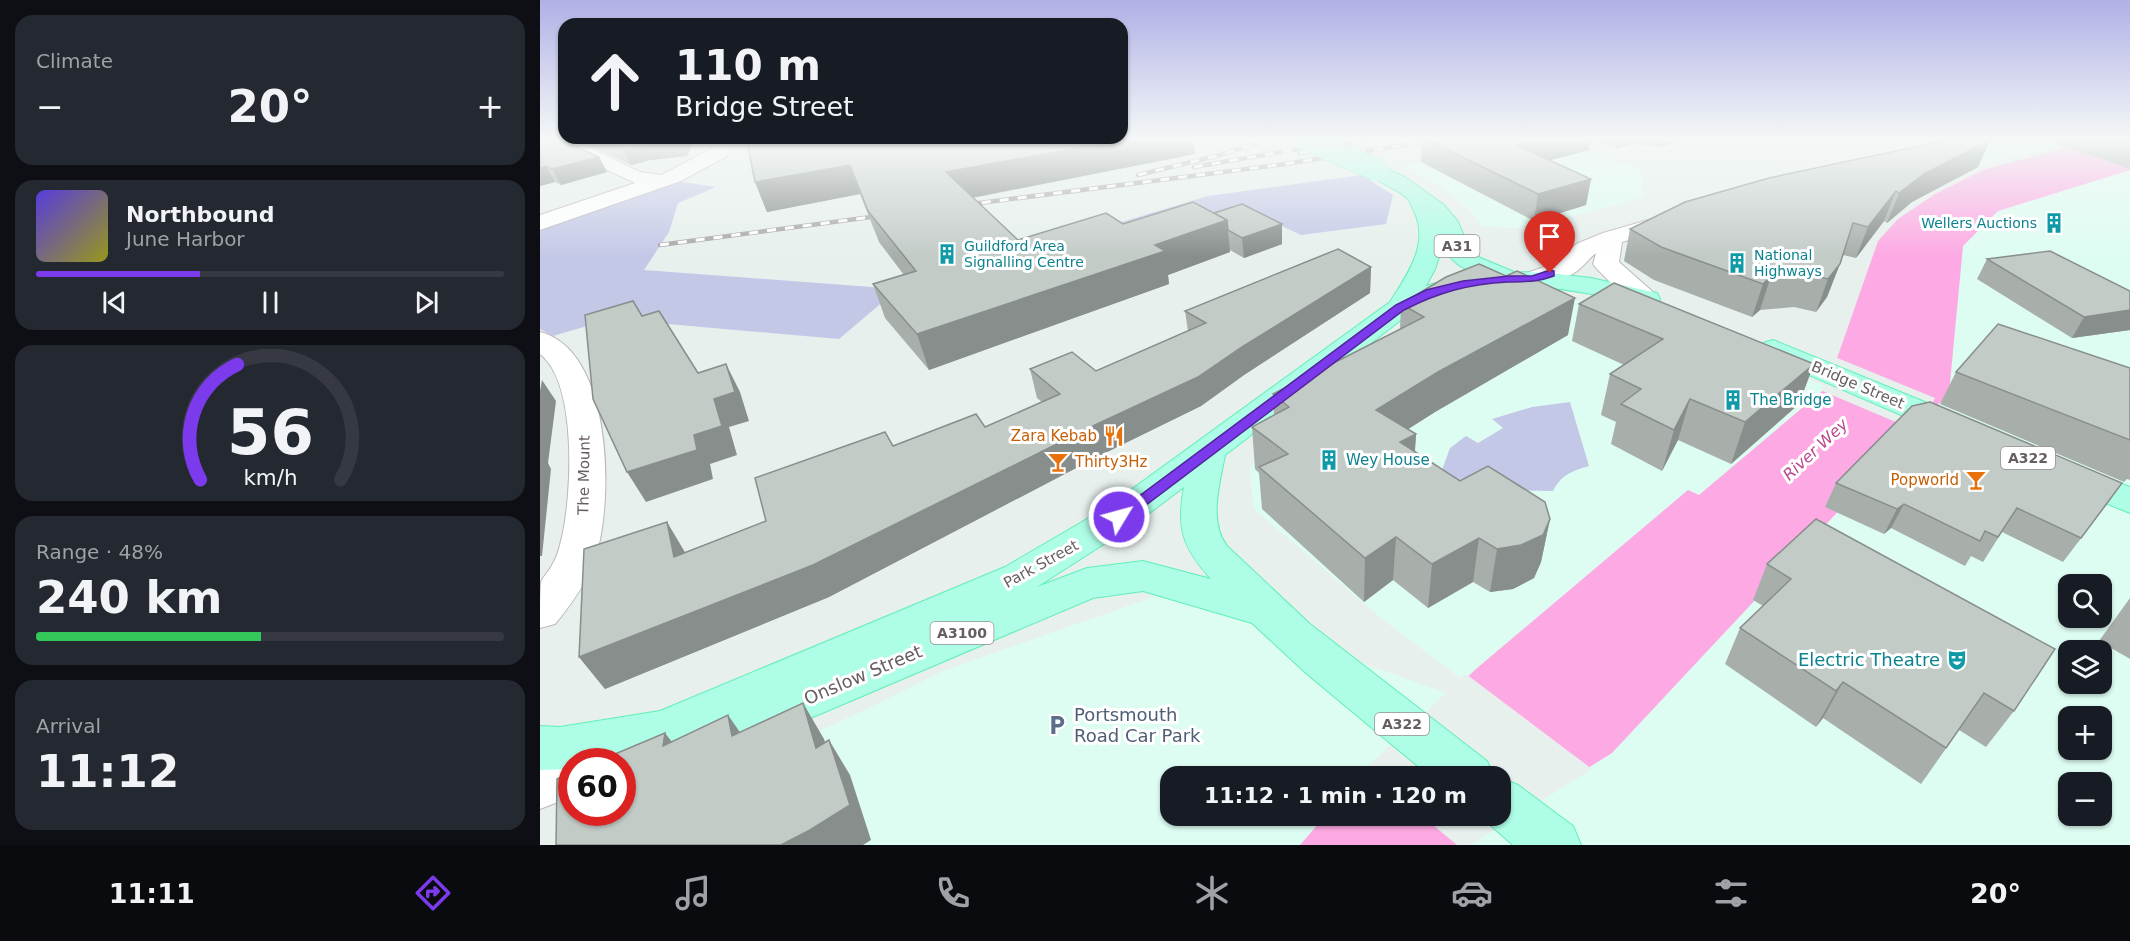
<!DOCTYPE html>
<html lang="en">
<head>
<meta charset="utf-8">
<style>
  body { margin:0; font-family:"DejaVu Sans",sans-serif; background:#242831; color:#f1f3f6; height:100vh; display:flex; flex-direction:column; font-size:22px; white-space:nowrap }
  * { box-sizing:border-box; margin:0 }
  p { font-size:20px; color:#9ea1a6 }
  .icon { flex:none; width:33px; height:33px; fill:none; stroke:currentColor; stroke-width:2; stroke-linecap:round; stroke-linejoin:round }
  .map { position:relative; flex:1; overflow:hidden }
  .details { display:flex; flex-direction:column; gap:15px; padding:15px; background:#0d0f14; width:540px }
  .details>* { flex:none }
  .top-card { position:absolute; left:18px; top:18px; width:570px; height:126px; border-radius:18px; box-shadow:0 2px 4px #0004; background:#171b24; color:#f1f3f6; overflow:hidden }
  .controls { position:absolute; left:1518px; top:574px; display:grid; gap:12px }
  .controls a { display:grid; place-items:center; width:54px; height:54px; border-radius:12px; background:#171b24; box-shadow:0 2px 4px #0004; font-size:30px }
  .speed { position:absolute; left:18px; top:748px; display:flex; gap:12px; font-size:30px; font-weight:700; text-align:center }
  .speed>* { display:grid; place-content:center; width:78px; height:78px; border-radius:50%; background:#171b24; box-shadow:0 2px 4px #0004; line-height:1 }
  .speed .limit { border:9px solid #d22; background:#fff; color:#111 }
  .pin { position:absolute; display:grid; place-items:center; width:51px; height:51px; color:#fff; margin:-62px -26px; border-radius:50% 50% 50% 0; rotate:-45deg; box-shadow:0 0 6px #0007 }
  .pin .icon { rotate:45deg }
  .me { position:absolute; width:66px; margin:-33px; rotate:53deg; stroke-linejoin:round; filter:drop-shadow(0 0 4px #0008) }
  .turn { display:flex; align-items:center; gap:21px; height:126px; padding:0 18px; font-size:27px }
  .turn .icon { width:78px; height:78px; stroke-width:2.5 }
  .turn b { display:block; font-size:42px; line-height:51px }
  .big { font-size:45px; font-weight:600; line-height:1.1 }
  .details .widget { flex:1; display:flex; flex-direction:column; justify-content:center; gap:9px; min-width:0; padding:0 21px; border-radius:18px; background:#242831 }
  .details .dial { align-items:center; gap:0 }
  .dial svg { height:156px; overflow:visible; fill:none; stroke:#363941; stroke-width:7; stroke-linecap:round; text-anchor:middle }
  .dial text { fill:#f1f3f6; stroke:none }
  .song { display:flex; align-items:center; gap:18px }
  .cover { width:72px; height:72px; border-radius:9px; background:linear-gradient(135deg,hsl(250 70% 55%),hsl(60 70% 35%)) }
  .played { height:6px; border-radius:3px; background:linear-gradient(90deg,#7c3aed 35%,#363941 35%) }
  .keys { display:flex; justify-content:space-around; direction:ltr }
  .heat { display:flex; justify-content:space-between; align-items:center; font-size:33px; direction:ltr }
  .charge { height:9px; border-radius:4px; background:linear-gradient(90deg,#34c759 48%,#363941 0) }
  .trip { position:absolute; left:620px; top:766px; width:351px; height:60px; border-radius:18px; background:#171b24; box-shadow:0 2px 4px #0004; font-weight:600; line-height:60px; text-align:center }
  .tabs { display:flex; height:96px; justify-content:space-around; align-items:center; background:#090b0e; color:#9ea1a6 }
  .tabs .icon { width:42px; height:42px }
  .tabs .current { color:#7c3aed }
  .tabs b { font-size:27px; color:#f1f3f6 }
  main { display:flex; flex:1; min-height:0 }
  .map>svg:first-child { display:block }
  .commercial { fill:#defdf2; fill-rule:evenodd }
  .green { fill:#c4c8e7 }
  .water { fill:#fda9e3 }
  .pier { fill:#e7f0ed }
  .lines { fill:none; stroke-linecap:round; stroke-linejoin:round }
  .street-casing { stroke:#bdb7ba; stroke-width:2 }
  .secondary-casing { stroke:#c0b8bc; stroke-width:2 }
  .primary-casing { stroke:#61efb6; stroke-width:2 }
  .street { fill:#fff; fill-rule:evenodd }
  .secondary { fill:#fff; fill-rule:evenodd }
  .primary { fill:#aefde7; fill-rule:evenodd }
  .rail-casing { stroke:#a9a6a8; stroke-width:4.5 }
  .rail { stroke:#fff; stroke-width:3; stroke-dasharray:9; stroke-linecap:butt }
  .primary-bridge-casing { stroke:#61efb6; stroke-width:23; stroke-linecap:butt }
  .primary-bridge { stroke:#aefde7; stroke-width:22 }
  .wall { fill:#a8afab }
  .shaded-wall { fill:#888e8b }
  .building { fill:#c3cbc7; stroke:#888e8b; stroke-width:1.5 }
  .route { fill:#7c3aed; stroke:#51269a; stroke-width:1.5 }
  .labels { text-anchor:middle; stroke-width:6; stroke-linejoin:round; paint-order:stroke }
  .far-culture-label { font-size:14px; fill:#0d838f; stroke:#fff; text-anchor:start }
  .shield { fill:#fff; stroke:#958e92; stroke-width:1.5 }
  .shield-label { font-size:14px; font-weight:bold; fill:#675e63 }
  .street-label { font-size:15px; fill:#675e63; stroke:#fff }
  .culture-label { font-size:15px; fill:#0d838f; stroke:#fff; text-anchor:start }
  .food-label { font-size:15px; fill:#c56008; stroke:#fff; text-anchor:end }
  .water-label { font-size:16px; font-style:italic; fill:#b9488c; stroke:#fff }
  .near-culture-label { font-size:18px; fill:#0d838f; stroke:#fff; text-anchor:end }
  .near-street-label { font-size:18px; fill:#675e63; stroke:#fff }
  .near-service-label { font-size:18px; fill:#4e5e75; stroke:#fff; text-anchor:start }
</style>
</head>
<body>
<main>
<section class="details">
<div class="widget"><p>Climate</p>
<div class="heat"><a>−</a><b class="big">20°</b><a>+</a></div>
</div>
<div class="widget">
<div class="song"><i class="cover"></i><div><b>Northbound</b><p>June Harbor</p></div></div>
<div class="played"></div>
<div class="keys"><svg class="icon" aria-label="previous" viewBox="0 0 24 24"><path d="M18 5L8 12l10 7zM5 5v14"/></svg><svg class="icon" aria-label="pause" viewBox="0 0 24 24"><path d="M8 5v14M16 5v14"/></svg><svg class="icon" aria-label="next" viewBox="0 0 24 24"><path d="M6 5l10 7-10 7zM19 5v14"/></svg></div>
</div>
<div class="widget dial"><svg viewBox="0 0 100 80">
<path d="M14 69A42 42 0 1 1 86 69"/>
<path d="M14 69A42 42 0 0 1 33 10" stroke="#7c3aed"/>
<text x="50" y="56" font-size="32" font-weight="700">56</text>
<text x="50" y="72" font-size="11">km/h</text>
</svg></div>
<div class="widget"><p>Range · 48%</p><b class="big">240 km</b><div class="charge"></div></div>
<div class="widget"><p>Arrival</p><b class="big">11:12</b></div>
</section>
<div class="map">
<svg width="1590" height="845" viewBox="0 0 1590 845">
  <rect width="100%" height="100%" fill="#e7f0ed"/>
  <!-- commercial -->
  <g class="commercial">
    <polygon points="978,139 1018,139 1068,160 1100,168 1104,197 987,229 942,226 931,211 898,185 861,167"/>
    <polygon points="1460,139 1556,139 1439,165 1431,145"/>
    <path d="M1590,170V845H35L331,707L405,670L625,593L1072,752L1409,393L1423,246L1458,211ZM1528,585H1562V618H1528ZM1528,651H1562V684H1528ZM1528,717H1562V750H1528ZM630,777H960V816H630ZM1528,783H1562V816H1528Z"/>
    <polygon points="1019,297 1118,314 1287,387 1159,495 1148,490 923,680 841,618 714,509 710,468 733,434"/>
  </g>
  <!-- green -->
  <g class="green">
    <polygon points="822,175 853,195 846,224 761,235 710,211 558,229 668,196"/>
    <polygon points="136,181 176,187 138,203 129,232 104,270 358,289 299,339 71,319 13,336 0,329 0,230"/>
    <path d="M1030,402L1049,466C1032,471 1021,475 1013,491L895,489L910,448L926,436L938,443L963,428L952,419L992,407Z"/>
  </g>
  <!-- water -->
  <polygon class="water" points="1559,139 1590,139 1590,170 1458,211 1423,246 1409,393 1072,753 925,845 760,845 785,816 960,816 960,777 822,777 936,669 1148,490 1159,495 1287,387 1338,241 1358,219 1395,194 1443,170"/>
  <!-- pier -->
  <g class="pier">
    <polygon points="1295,357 1395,398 1377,431 1280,390 1285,385"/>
    <polygon points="926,674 1052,769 931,845 917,845 882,816 960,816 960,777 836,777 826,768"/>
  </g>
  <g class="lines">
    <!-- street casing -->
    <g class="street-casing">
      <g id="street">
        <polygon points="7,139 31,139 100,172 121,175 171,149 174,139 193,139 187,156 141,181 0,230 0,215 95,183 10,143"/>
        <path d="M0,332C73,350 74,502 55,559C48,580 34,600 20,618L15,624L0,628C0,617 0,591 1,582C3,577 8,572 11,567C16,559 19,550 21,541C32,498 38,383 0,354Z"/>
        <polygon points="20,727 37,733 45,749 39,762 32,762 32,776 18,802 0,809 0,738 3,733"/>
      </g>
    </g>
    <!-- secondary casing -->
    <g class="secondary-casing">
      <path id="secondary" d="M1132,213L1140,215L1144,220L1140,225L1082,242L1079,262L1113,292L1117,298L1113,304C1090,309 1073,284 1057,269L1053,264L1056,253C1048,259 1043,268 1034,273C1021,281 999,289 984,286L980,280L984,274L1018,262L1036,244L1063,233Z"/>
    </g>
    <!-- primary casing -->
    <g class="primary-casing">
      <g id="primary">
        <path d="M837,164L866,178L904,205L918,222L930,250L936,256L974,272L1010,273L1051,278L1117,293L1120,299L1117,305L1107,307C1075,299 1043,291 1010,288C988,287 964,292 944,287L940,281L943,277C925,269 911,264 903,245L895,269L886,286L903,281L912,283L916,289L912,295L870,313L685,455C680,483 668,521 687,546L770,624L947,761L954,777H891L767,674L712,623L603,591L553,598L261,722L196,738L178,730L123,753L72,762H32V769L0,770V726L20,727L120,711L465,567L566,508L850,302C867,275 890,244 874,211C872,208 870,201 869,200C857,187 836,184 827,170L830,166ZM644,487C636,528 643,548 671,579L603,561L547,568L497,587L592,526Z"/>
        <polygon points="1233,340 1424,418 1429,425 1424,432 1412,435 1400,432 1223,355 1218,349 1223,343"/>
        <polygon points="1534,465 1590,487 1590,513 1521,485 1516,477 1521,469"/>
        <polygon points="960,778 978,785 1033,826 1041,845 973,845 940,816 960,816"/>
      </g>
    </g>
    <!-- street -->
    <use href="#street" class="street"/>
    <!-- secondary -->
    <use href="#secondary" class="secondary"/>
    <!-- primary -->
    <use href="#primary" class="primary"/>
    <!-- rail casing -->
    <g class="rail-casing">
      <g id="rail">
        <polyline points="760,153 837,139"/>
        <polyline points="654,167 769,147"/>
        <polyline points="598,175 676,156 732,139"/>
        <polyline points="424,205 745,164 902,139"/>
        <polyline points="120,245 346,215"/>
      </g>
    </g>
    <!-- rail -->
    <use href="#rail" class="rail"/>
    <!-- primary-bridge casing -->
    <g class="primary-bridge-casing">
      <polyline id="primary-bridge" points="764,139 837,170"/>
    </g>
    <!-- primary-bridge -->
    <use href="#primary-bridge" class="primary-bridge"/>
  </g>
  <!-- wall -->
  <g class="wall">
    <polygon points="0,139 59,157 67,172 21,185 15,182 0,186"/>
    <polygon points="35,139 154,139 147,156 110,160 91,165"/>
    <polygon points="212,139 653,139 655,154 433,198 478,240 583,224 674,213 742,224 742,244 704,258 690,250 690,252 628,275 629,284 389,370 345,318 333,284 364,275 339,242 320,194 227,212 215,182"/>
    <polygon points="883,139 1051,139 1049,150 1009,160 1051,179 1046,205 994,221 881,162"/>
    <polygon points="1051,139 1148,139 1120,147 1091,144 1076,148"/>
    <polygon points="1504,139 1590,139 1590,169"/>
    <polygon points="1450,140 1438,167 1372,202 1347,223 1344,221 1316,258 1303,255 1287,297 1276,312 1254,307 1220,310 1212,317 1114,280 1084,261 1090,229"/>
    <polygon points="1447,259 1590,291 1590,330 1532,338 1437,279"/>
    <polygon points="831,267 830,293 704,375 661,406 561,455 289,597 65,689 39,657 145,552 226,521 353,446 445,427 502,402 497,398 490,369 556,371 648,331 645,311"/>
    <polygon points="1074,283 1259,404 1191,464 1138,440 1122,471 1071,444 1076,422 1061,415 1070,374 1084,365 1032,341 1039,304"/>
    <polygon points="861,304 1028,335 895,412 868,429 876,434 875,452 920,481 1010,519 1001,562 994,578 973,589 950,592 933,582 888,608 853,580 824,602 722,509 719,473 715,469 712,427 734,415 733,394 860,329"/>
    <polygon points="1590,368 1590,480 1587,479 1584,482 1400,404 1416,372"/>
    <polygon points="1296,483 1582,483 1523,562 1462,532 1443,562 1431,556 1425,566 1351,528 1344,534 1285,507"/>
    <polygon points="1227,564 1474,711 1446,747 1419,730 1381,784 1283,718 1276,727 1185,664 1200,628 1223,606 1213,600"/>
    <polygon points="1590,598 1590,659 1559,641"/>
  </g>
  <!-- shaded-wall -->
  <g class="shaded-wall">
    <polygon points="141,139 154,139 147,156 110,160 91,165 84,150 103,145"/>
    <polygon points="586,139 653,139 655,154 414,201 406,172"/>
    <polygon points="1000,139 1051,139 1049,150 972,170 976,145"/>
    <polygon points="1078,139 1092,139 1091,144 1076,148"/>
    <polygon points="1122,139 1148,139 1120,147"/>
    <polygon points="1450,140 1438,167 1372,202 1347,223 1359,193 1384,174"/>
    <polygon points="59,157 67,172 21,185 12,169"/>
    <polygon points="310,165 320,194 227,212 215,182"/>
    <polygon points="6,166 15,182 0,186 0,168"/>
    <polygon points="1051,179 1046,205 994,221 998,194"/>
    <polygon points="1356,191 1344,221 1316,258 1328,227"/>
    <polygon points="687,220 690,252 628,275 629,284 389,370 377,334 615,245"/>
    <polygon points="742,224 742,244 704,258 702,238"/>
    <polygon points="1300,264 1287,297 1276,312 1288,279"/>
    <polygon points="831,267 830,293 704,375 661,406 561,455 289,597 65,689 39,657 702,347"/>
    <polygon points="1231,276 1220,310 1212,317 1223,284"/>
    <polygon points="1035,298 1028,335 895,412 834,451 836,410 898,372"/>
    <polygon points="1590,310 1590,330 1532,338 1544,317"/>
    <polygon points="186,364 200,392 209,421 189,427 197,455 170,464 173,479 106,502 87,472 154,435"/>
    <polygon points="1274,364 1259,404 1191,464 1205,422"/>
    <polygon points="2,380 16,401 8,463 11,469 2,556 0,556 0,391"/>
    <polygon points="1150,399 1138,440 1122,471 1134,430"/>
    <polygon points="876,434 873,476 860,442"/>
    <polygon points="1582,483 1565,507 1523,562 1541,538"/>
    <polygon points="1364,504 1351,528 1344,534 1357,509"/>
    <polygon points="1010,519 1001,562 994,578 973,589 950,592 957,549"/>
    <polygon points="127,522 146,554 134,557"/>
    <polygon points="856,537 853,580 824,602 825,558"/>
    <polygon points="939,538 933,582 888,608 892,564"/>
    <polygon points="1303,682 1283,718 1276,727 1296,691"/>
    <polygon points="263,703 284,739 298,784 276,748"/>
    <polygon points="188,715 213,751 192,736"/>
    <polygon points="125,733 152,768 123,746"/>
    <polygon points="289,740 310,775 331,840 323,845 241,845"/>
  </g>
  <!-- building -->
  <g class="building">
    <polygon points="0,139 19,139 59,157 12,169 6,166 0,168"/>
    <polygon points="59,139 141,139 140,141 103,145 84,150"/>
    <polygon points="212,139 586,139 406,172 478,240 566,213 583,224 653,202 687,220 615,245 625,251 377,334 333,284 376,271 328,211 310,165 215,182 207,142 213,141"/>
    <polygon points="885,139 1000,139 976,145 1051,179 998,194"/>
    <polygon points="1412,139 1450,139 1450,140 1384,174 1359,193 1356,191 1328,227 1313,223 1300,264 1288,279 1266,274 1231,276 1223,284 1121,247 1090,229 1145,202 1229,178"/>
    <polygon points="702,204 742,224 702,238 688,230 687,220 674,213"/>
    <polygon points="798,249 831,267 702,347 658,377 555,425 273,565 39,657 44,549 127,522 134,557 226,521 215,478 345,432 353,446 436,414 445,427 520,394 490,369 532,352 556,371 666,323 645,311"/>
    <polygon points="1510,251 1590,291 1590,310 1544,317 1447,259"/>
    <polygon points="939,264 966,276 977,271 1035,298 898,372 836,410 876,434 860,442 920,481 948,466 1005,502 1010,519 1003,535 981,545 957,549 939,538 892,564 856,537 825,558 719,467 748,454 712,427 749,407 733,394 884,317 861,304 906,277"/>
    <polygon points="1074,283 1274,364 1205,422 1150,399 1134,430 1081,404 1101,389 1070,374 1123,339 1039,304"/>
    <polygon points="93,301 102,316 119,311 158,373 186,364 195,392 174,399 182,426 154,435 157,450 87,472 53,399 45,315"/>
    <polygon points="1458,324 1590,368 1590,440 1416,372"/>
    <polygon points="1390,402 1582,483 1541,538 1477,508 1458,537 1445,531 1440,541 1364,504 1357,509 1296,483 1372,406"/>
    <polygon points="1276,519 1515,649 1474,711 1444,693 1406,748 1303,682 1296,691 1200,628 1251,579 1227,564"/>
    <polygon points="263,703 276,748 289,740 310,805 270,830 241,845 16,845 17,779 32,772 32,813 82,813 82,762 56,762 125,733 123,746 188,715 192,736"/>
  </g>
  <!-- sky -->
  <linearGradient id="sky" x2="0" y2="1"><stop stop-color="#b0b0e6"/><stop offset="0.54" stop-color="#f4f8f7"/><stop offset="1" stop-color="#f4f8f7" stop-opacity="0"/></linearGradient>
  <rect width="1590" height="257" fill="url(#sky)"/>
  <!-- route -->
  <path class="route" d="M1010,270L1014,271V276C994,283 988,281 968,282C929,284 899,292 864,310L585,521H574L571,517L856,305L886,290L923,281L969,276H992Z"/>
  <!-- icons -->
  <defs>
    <g id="building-bare" transform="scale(1.62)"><path d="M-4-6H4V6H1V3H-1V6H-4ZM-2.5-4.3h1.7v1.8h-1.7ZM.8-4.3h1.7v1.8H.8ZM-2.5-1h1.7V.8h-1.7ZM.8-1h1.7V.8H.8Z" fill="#0f9aa8" stroke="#fff" stroke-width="2.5" paint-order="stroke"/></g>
    <g id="restaurant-bare" transform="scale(1.62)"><path d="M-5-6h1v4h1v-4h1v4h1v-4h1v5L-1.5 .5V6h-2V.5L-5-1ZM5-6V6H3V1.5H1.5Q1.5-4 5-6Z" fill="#e8710a" stroke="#fff" stroke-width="2.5" paint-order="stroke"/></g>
    <g id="bar-bare" transform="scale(1.62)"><path d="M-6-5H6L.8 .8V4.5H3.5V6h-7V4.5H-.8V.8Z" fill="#e8710a" stroke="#fff" stroke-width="2.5" paint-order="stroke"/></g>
    <g id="theatre-bare" transform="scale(1.62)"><path d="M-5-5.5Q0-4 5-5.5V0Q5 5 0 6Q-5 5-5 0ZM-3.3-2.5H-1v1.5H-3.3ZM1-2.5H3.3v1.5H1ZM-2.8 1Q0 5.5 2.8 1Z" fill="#0f9aa8" stroke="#fff" stroke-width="2.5" paint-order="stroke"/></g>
    <g id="parking-bare" transform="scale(1.62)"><path d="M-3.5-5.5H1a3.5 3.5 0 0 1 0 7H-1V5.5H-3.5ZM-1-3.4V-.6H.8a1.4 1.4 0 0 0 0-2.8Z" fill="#5c6f8a" stroke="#fff" stroke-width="2.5" paint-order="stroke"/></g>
  </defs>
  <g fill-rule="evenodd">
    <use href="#building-bare" x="1514" y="223"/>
    <use href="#building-bare" x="407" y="254"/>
    <use href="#building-bare" x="1197" y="263"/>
    <use href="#building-bare" x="1193" y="400"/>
    <use href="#restaurant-bare" x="574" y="436"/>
    <use href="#building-bare" x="789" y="460"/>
    <use href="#bar-bare" x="518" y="462"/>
    <use href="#bar-bare" x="1436" y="480"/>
    <use href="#theatre-bare" x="1417" y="660"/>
    <use href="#parking-bare" x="517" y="725"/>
  </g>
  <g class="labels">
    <!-- far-culture labels -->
    <g class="far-culture-label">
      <text x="1497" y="228" text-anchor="end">Wellers Auctions</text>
      <text x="424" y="251">Guildford Area<tspan x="424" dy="16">Signalling Centre</tspan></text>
      <text x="1214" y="260">National<tspan x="1214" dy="16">Highways</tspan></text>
    </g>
    <!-- shield labels -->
    <g class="shield">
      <rect x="894.5" y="235" width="45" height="22" rx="4.5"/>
      <rect x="1461" y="447" width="54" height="22" rx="4.5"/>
      <rect x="390.5" y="622" width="63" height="22" rx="4.5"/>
      <rect x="835" y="713" width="54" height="22" rx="4.5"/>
    </g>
    <g class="shield-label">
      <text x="917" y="251">A31</text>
      <text x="1488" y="463">A322</text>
      <text x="422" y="638">A3100</text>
      <text x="862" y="729">A322</text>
    </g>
    <!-- street labels -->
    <g class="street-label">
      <text transform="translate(1318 385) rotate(23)" y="5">Bridge Street</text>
      <text transform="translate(44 475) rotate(-89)" y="5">The Mount</text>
      <text transform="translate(501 564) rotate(-29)" y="5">Park Street</text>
    </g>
    <!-- culture labels -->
    <g class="culture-label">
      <text x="1210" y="405">The Bridge</text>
      <text x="806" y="465">Wey House</text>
    </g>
    <!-- food labels -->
    <g class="food-label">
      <text x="557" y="441">Zara Kebab</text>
      <text x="535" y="467" text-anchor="start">Thirty3Hz</text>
      <text x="1419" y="485">Popworld</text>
    </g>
    <!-- water labels -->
    <g class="water-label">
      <text transform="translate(1275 449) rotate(-43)" y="6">River Wey</text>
    </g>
    <!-- near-culture labels -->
    <g class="near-culture-label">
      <text x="1400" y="666">Electric Theatre</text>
    </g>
    <!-- near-street labels -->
    <g class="near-street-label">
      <text transform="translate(323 675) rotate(-23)" y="6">Onslow Street</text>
    </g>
    <!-- near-service labels -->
    <g class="near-service-label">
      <text x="534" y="721">Portsmouth<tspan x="534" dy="21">Road Car Park</tspan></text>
    </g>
  </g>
</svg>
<div class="controls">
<a><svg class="icon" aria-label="search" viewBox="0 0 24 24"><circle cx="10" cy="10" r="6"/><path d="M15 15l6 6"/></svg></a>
<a><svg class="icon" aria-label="layers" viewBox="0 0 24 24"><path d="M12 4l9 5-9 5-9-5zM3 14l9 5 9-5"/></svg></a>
<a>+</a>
<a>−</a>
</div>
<div class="speed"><div class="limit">60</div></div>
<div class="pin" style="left:1010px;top:273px;background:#d93025"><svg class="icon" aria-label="arrive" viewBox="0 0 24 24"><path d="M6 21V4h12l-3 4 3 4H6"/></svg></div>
<svg class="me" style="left:579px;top:517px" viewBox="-20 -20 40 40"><circle r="17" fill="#7c3aed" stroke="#fff" stroke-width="3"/><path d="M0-11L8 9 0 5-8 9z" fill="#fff"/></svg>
<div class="trip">11:12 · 1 min · 120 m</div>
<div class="top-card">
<div class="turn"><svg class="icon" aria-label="ahead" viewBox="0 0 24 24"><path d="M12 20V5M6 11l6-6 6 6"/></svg><div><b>110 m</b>Bridge Street</div></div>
</div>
</div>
</main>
<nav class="tabs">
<b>11:11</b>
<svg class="icon current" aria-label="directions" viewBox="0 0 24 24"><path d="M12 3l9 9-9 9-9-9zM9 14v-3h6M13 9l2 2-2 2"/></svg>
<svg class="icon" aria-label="music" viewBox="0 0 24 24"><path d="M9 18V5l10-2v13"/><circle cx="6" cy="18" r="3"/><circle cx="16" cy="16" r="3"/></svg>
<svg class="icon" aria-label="phone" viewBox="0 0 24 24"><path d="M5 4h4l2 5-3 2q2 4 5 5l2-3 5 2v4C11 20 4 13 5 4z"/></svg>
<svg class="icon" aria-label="climate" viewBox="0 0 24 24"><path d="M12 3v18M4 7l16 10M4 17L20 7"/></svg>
<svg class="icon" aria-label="car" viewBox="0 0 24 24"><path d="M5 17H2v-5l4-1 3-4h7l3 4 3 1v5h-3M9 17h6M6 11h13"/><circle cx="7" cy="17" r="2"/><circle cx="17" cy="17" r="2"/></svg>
<svg class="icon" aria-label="filters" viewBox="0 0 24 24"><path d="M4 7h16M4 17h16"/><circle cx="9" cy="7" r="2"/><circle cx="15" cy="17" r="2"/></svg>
<b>20°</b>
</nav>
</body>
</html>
